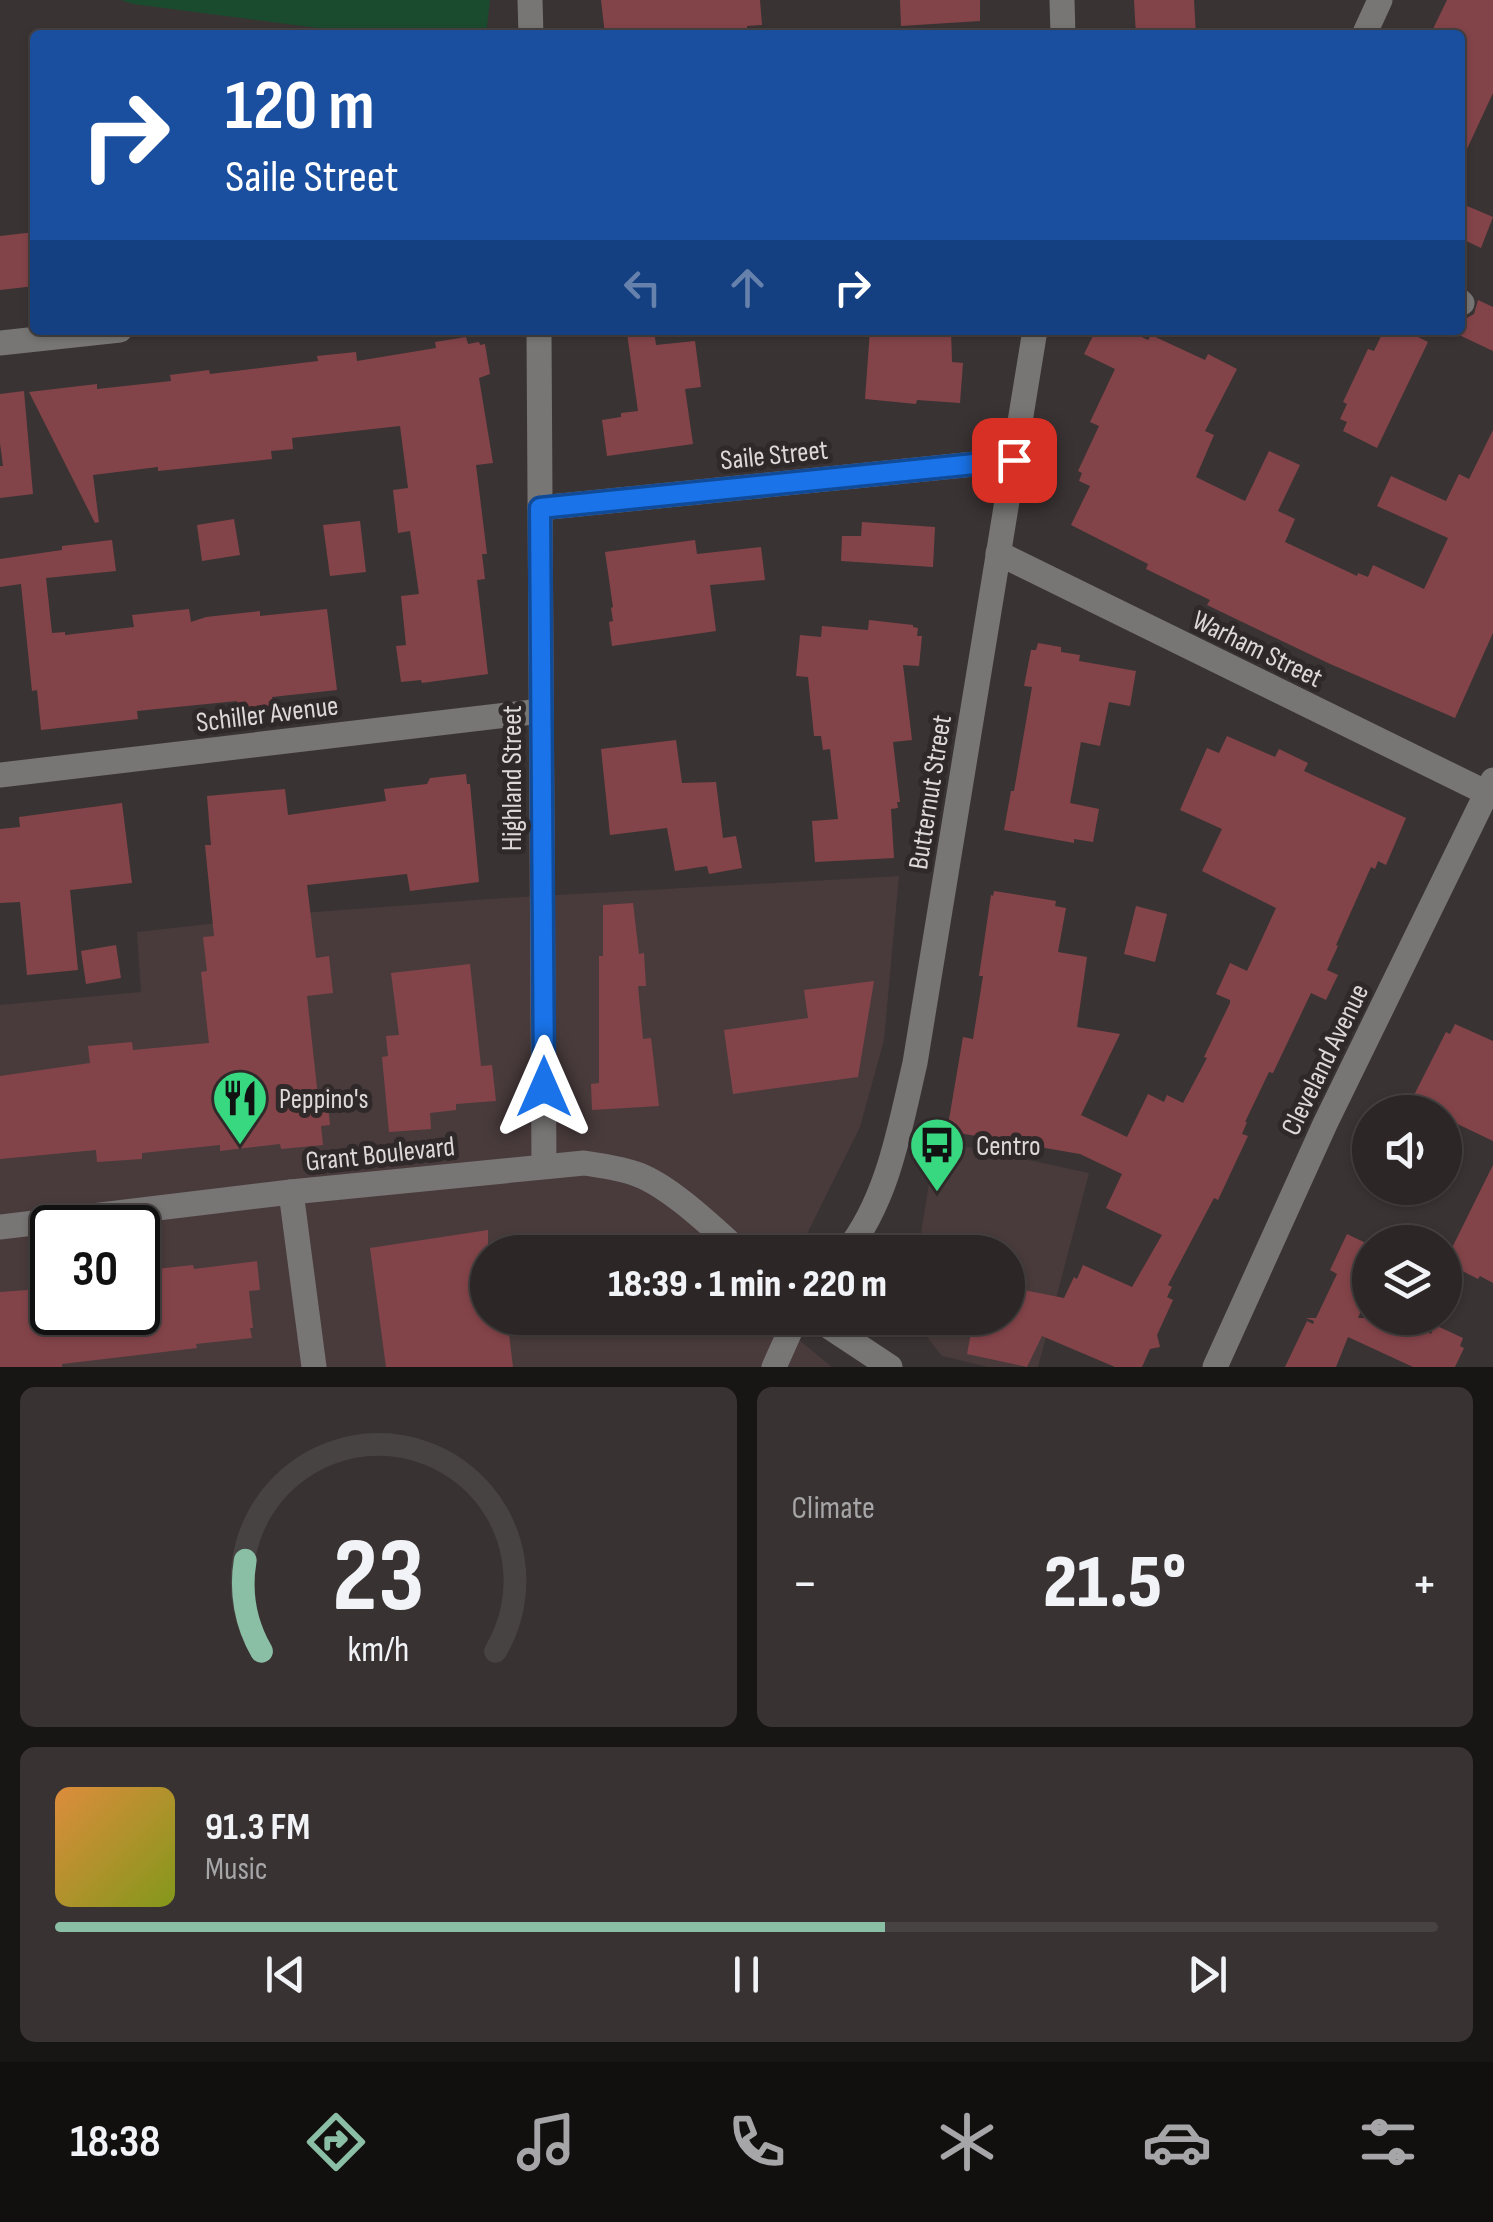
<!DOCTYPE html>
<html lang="en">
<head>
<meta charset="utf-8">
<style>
  body { margin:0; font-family:"Sofia Sans Condensed",sans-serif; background:#383232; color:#f1f3f6; height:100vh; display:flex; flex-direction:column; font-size:38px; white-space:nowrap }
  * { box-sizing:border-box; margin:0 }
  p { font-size:32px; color:#a6a5a7 }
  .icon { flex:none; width:55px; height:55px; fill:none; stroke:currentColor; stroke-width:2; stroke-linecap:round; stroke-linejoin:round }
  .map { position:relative; height:1367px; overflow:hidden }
  .drawer { display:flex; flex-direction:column; gap:20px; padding:20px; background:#181515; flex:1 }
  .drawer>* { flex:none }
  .guide { position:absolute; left:30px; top:30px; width:1435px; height:305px; border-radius:10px; box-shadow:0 2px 8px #0004,0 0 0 2px #484343; background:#1a4fa0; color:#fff; overflow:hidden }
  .controls { position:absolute; left:1352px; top:1095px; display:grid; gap:20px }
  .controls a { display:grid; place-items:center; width:110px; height:110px; border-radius:50%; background:#2c2626; box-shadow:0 2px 8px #0004,0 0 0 2px #484343; font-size:50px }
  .speed { position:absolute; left:30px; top:1205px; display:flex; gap:20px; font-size:50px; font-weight:700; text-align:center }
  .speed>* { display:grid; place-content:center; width:130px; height:130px; border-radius:50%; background:#2c2626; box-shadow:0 2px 8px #0004,0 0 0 2px #484343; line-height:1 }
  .speed .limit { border:5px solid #111; border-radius:15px; background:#fff; color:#111 }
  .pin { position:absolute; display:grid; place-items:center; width:85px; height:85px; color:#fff; margin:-42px; border-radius:20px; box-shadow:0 5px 15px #0006 }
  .me { position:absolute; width:110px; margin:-55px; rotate:0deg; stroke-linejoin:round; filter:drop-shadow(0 0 8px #0008) }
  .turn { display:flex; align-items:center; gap:35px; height:210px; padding:0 30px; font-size:45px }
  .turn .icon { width:130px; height:130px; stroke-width:2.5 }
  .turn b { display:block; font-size:70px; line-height:85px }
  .lanes { display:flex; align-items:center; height:95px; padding:0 30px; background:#0003; justify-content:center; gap:50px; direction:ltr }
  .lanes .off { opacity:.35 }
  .big { font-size:75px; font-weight:800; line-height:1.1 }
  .drawer .tile { flex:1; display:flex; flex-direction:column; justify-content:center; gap:15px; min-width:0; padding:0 35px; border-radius:15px; background:#383232 }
  .drawer .dial { align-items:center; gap:0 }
  .dial svg { height:260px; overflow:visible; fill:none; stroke:#484343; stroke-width:7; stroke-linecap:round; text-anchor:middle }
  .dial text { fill:#f1f3f6; stroke:none }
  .song { display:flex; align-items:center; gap:30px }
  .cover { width:120px; height:120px; border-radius:15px; background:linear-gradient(135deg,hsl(30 70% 55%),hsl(70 70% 35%)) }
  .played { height:10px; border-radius:5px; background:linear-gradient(90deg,#8abfa5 60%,#484343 60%) }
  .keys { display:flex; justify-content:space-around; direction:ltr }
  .heat { display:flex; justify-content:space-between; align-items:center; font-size:55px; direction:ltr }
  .drawer .tiles { flex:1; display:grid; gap:20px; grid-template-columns:1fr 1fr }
  .tile:last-child { grid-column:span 2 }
  .trip { position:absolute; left:470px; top:1235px; width:555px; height:100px; border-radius:50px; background:#2c2626; box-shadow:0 2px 8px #0004,0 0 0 2px #484343; font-weight:800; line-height:100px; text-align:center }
  .menu { display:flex; height:160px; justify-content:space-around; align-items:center; background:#120f0f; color:#a6a5a7 }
  .menu .icon { width:70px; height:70px }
  .menu .on { color:#8abfa5 }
  .menu b { font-size:45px; color:#f1f3f6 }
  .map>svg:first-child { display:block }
  .built { fill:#493b3c; fill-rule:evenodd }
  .green { fill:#1b4b2e }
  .building { fill:#834449 }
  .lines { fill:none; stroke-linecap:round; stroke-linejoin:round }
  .minor { stroke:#787575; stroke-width:25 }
  .route-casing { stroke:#114b97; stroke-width:25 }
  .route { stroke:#1a73e8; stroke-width:18 }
  .labels { text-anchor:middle; stroke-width:10; stroke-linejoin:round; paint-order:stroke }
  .street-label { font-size:28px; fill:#ddd9d9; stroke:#2f2929 }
  .poi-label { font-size:28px; fill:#ddd9d9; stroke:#2f2929; text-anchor:start }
</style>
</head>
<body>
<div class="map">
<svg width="1493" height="1367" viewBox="0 0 1493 1367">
  <rect width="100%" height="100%" fill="#3a3333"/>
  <!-- built -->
  <g class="built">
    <path d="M899,876L884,1040L860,1127L798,1252H488V1318H772L832,1367H0V1005L141,992L137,932L315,912L504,898ZM52,1228H138V1312H52Z"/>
    <polygon points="936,1140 1089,1173 1038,1367 988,1367 942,1356 912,1318 1008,1318 1008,1252 918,1252"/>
  </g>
  <!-- green -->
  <polygon class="green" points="121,0 490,0 486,35 372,35 133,4"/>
  <!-- building -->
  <g class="building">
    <polygon points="601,0 760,0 762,25 747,26 747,35 605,35"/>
    <polygon points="900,0 980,0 980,21 901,26"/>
    <polygon points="1134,0 1194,0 1196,35 1136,35"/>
    <polygon points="1447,0 1493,0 1493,93 1460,164 1460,35 1430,35"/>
    <polygon points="1460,203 1493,217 1481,248 1460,238"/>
    <polygon points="35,232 35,286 0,290 0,236"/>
    <polygon points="1478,300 1493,307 1493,351 1457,334 1465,319 1474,314"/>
    <polygon points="654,330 656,345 695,341 701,387 685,389 693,444 607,456 602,420 621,417 621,413 638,411 627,333"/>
    <polygon points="870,330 951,330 952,362 963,363 960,403 917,400 916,404 865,399"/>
    <polygon points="1096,330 1127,330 1148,340 1151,335 1205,360 1208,354 1237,369 1205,431 1214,435 1196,477 1245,501 1269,451 1300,465 1278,511 1295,519 1285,542 1357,576 1358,573 1368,577 1373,565 1424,589 1448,538 1377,506 1391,476 1446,501 1459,474 1469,479 1493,430 1493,633 1455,718 1328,663 1207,605 1210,600 1146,569 1148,564 1071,525 1090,486 1079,481 1082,473 1078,471 1099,426 1090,422 1115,369 1084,354"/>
    <polygon points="1384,330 1404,330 1428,342 1377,448 1343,431 1347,422 1340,419 1347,404 1343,402 1368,349 1374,351"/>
    <polygon points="466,337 468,344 479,342 480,345 485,344 490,374 479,378 493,463 476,465 487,554 482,554 485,579 477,580 488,674 422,683 421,680 401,682 396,646 406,645 401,596 419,594 410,531 398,533 393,490 408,488 400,426 292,438 293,449 271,451 272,459 158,471 158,467 93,475 99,522 95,523 29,392 97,384 97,389 171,381 170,375 209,370 210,374 318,361 317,356 356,352 357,361 436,348 435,342"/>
    <polygon points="24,391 33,494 0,498 0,466 3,466 0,443 0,394"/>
    <polygon points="234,519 240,555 202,561 197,525"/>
    <polygon points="360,521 366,572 330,576 323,525"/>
    <polygon points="862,522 935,527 933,567 841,561 842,536 861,536"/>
    <polygon points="112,540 116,571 46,578 52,633 65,632 65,635 134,627 132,615 189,609 191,622 206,617 260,611 260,616 327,609 337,690 272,697 273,707 238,711 237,701 137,711 138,719 41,730 37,690 32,691 21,584 0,587 0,559 62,550 62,546"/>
    <polygon points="695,540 697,554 761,547 765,580 710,585 716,631 612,646 609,622 613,621 611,608 613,607 605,552"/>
    <polygon points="869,620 913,625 913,627 918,628 917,636 922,636 919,666 903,665 912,740 893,742 900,802 897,802 898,808 891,809 894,858 815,862 812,821 838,819 830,749 823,750 821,736 814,736 808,677 796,676 800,635 821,637 822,626 868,630"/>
    <polygon points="1038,643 1061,647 1061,652 1080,655 1079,661 1136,671 1130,706 1109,702 1100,746 1081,742 1070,803 1099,809 1093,842 1074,839 1074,843 1004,830 1011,791 1014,791 1032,687 1024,686 1031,650 1036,650"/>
    <polygon points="1227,736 1275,757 1279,749 1308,763 1304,771 1406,818 1386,865 1378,861 1375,869 1371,867 1336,945 1338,946 1327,970 1338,975 1326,1000 1311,993 1273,1073 1269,1072 1245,1122 1247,1122 1242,1134 1248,1136 1218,1200 1214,1198 1168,1285 1172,1287 1167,1297 1173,1300 1157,1335 1160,1347 1150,1349 1142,1367 1115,1367 1042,1336 1027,1367 967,1354 974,1318 1008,1318 1008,1287 1064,1298 1074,1277 1077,1279 1083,1265 1132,1287 1162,1235 1106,1208 1122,1174 1080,1154 947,1131 963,1037 973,1039 983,976 979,976 991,895 993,896 994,891 1056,901 1055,906 1066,908 1058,952 1087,957 1077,1027 1120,1034 1081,1115 1127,1137 1148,1094 1164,1102 1167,1095 1183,1103 1207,1058 1204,1057 1230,1003 1230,1000 1216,994 1230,963 1247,971 1276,908 1202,871 1222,829 1180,810 1207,748 1219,753"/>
    <polygon points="676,740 682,783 716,782 723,838 736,836 742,868 709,874 707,866 675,871 667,828 610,835 601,749"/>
    <polygon points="466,774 467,784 470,784 479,882 410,891 407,874 307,885 316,958 329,956 333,993 307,996 318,1097 327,1096 330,1125 321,1126 323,1145 281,1149 280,1144 220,1151 220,1145 142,1153 142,1159 97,1162 96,1150 0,1159 0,1076 90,1063 88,1046 132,1042 133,1050 209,1043 201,972 207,971 203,937 214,936 205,845 211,845 207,796 285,789 288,815 386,801 384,789 427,784 430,778"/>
    <polygon points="122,803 132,883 70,890 78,970 27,975 20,902 0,903 0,829 20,827 19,817"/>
    <polygon points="633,903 639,954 644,953 646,986 638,986 643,1039 651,1038 659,1106 592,1110 591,1084 599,1083 599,956 603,956 603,905"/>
    <polygon points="1136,906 1167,914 1155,962 1124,954"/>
    <polygon points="116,945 121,978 86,984 81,951"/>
    <polygon points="470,964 481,1066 492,1065 496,1101 456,1104 456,1110 430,1113 431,1129 389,1132 382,1057 388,1056 386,1036 399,1035 391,973"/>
    <polygon points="874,981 858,1077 733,1094 724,1030 808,1018 804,990"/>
    <polygon points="1455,1024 1493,1041 1493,1141 1445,1118 1445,1112 1435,1112 1411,1101 1446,1032 1450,1034"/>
    <polygon points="1493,1165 1493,1283 1480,1276 1478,1279 1445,1262"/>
    <polygon points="488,1230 488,1318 507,1318 513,1367 386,1367 370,1248"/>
    <polygon points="1347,1234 1370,1245 1370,1289 1358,1318 1399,1318 1431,1334 1435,1325 1463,1338 1460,1346 1464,1348 1455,1367 1413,1367 1348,1337 1336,1367 1285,1367 1307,1321 1313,1324 1314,1321 1306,1318 1316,1318 1337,1274 1330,1270"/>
    <polygon points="257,1261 260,1290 249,1291 253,1328 250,1328 252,1338 196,1344 197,1348 62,1364 62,1367 0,1367 0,1292 42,1289 43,1298 52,1297 52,1312 138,1312 138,1271 193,1265 194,1269"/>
  </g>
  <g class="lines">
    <!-- minor -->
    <g class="minor">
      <polyline points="530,0 531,35"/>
      <polyline points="1062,0 1063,35"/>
      <polyline points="1364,35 1380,0"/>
      <polyline points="1460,301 1462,303"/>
      <polyline points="539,330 544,1166"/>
      <polyline points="0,343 120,330"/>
      <polyline points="540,508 1014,460"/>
      <polyline points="998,553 1493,796"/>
      <polyline points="0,775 541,711"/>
      <polyline points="291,1192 314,1367"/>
      <path d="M0,1227L291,1192L584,1163C603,1166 621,1168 639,1175C672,1188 713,1228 740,1252"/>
      <path d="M846,1252C888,1200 900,1127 915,1063L1035,330"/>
      <polyline points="816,1318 890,1367"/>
      <polyline points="774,1367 796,1318"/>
      <polyline points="1215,1367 1325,1124 1493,780"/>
    </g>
  </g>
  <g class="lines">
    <!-- route casing -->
    <g class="route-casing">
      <polyline id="route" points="544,1087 540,508 1014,460"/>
    </g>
    <!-- route -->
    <use href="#route" class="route"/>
  </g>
  <!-- icons -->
  <defs>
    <g id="restaurant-pin" transform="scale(2.875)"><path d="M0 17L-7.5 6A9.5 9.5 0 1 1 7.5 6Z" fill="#37d880" stroke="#2f2929"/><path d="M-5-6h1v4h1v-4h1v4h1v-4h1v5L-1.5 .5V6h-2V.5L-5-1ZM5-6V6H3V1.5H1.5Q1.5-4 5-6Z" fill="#111"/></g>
    <g id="bus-pin" transform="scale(2.875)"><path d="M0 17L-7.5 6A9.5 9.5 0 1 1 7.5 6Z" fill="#37d880" stroke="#2f2929"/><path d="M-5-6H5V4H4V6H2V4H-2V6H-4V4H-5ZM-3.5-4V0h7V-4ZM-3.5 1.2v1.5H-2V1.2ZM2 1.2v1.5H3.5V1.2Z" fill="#111"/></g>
  </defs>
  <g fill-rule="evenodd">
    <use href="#restaurant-pin" x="240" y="1098"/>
    <use href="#bus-pin" x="937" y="1145"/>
  </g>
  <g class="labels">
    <!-- street labels -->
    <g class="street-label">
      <text transform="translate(774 454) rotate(-6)" y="10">Saile Street</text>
      <text transform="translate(1258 648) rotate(26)" y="10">Warham Street</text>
      <text transform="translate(267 713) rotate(-7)" y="10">Schiller Avenue</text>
      <text transform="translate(511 778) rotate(-90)" y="10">Highland Street</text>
      <text transform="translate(929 792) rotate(-81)" y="10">Butternut Street</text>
      <text transform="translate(1324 1059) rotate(-64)" y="10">Cleveland Avenue</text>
      <text transform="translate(380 1153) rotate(-6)" y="10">Grant Boulevard</text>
    </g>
    <!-- poi labels -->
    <g class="poi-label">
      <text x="279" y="1108">Peppino's</text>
      <text x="976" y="1155">Centro</text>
    </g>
  </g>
</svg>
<div class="controls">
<a><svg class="icon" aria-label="sound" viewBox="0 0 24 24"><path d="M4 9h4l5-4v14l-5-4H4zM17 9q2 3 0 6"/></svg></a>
<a><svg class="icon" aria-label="layers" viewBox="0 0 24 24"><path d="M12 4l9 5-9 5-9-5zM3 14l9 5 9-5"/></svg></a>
</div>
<div class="speed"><div class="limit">30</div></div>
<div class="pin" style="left:1014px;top:460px;background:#d93025"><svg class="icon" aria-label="arrive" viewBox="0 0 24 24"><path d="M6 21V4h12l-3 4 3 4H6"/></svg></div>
<svg class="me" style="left:544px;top:1087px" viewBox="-20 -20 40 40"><path d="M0-17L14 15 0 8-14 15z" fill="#1a73e8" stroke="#fff" stroke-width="4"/></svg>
<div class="trip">18:39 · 1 min · 220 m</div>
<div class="guide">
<div class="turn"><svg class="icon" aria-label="right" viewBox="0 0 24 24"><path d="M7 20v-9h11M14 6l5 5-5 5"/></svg><div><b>120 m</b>Saile Street</div></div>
<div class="lanes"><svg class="icon off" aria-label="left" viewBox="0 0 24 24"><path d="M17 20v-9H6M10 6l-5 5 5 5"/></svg><svg class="icon off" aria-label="ahead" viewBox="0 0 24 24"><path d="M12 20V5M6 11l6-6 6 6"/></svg><svg class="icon" aria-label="right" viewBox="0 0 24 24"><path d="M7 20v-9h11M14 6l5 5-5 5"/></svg></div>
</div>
</div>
<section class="drawer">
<div class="tiles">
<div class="tile dial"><svg viewBox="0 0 100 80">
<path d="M14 69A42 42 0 1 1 86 69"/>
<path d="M14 69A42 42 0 0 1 9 41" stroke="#8abfa5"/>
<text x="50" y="56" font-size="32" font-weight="700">23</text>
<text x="50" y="72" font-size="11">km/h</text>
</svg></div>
<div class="tile"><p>Climate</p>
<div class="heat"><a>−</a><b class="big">21.5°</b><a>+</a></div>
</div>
<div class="tile">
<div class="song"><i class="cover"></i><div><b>91.3 FM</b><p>Music</p></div></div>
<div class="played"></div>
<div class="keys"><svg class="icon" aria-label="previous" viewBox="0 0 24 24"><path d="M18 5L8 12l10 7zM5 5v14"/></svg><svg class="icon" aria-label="pause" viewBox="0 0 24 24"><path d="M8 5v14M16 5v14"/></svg><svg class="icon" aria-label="next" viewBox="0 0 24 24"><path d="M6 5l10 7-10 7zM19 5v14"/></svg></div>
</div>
</div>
</section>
<nav class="menu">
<b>18:38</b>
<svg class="icon on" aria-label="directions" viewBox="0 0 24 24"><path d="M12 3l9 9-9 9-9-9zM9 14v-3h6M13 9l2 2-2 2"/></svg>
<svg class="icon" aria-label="music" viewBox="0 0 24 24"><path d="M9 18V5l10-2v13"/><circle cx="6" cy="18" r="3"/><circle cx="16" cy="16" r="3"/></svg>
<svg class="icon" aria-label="phone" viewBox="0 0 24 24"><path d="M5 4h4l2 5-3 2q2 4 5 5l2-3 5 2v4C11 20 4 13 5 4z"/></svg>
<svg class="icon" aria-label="climate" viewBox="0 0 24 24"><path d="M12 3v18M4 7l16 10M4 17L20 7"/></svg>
<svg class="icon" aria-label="car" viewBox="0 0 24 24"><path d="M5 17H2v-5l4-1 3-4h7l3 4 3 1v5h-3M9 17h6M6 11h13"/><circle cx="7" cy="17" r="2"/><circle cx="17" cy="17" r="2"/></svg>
<svg class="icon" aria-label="filters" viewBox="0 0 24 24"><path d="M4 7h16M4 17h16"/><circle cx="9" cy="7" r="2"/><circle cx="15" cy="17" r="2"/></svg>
</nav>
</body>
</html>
